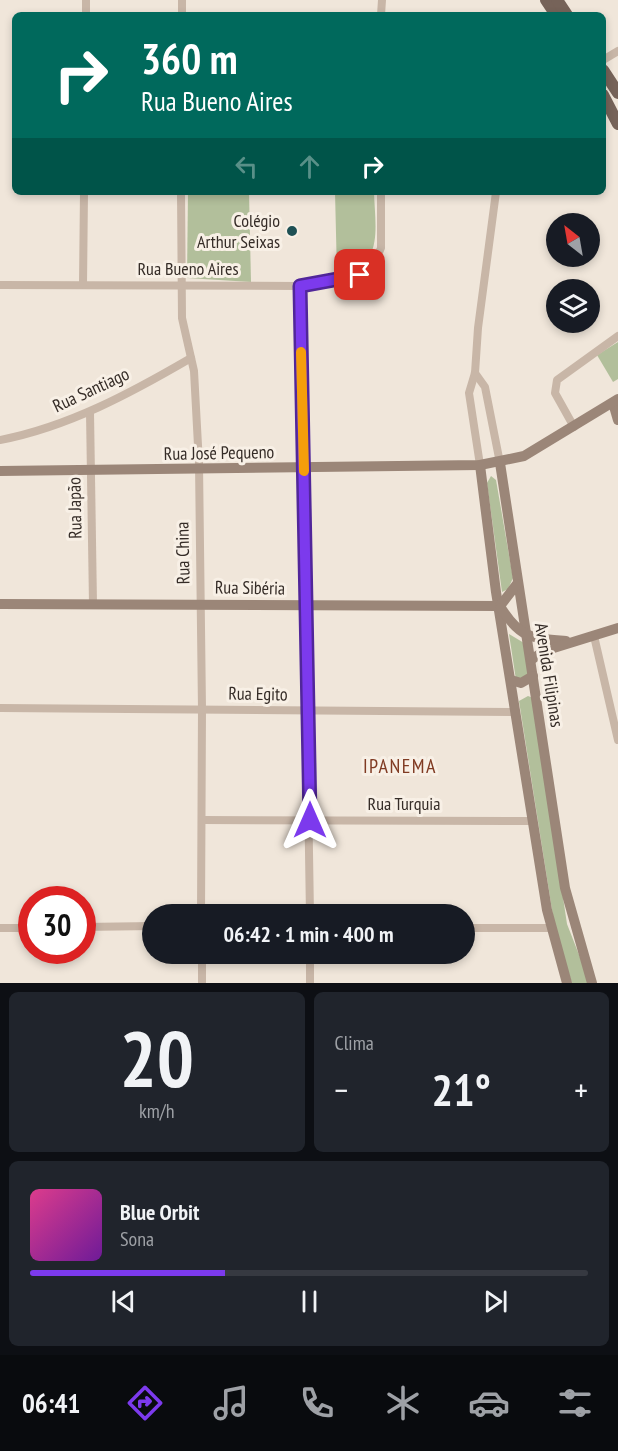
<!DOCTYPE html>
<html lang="pt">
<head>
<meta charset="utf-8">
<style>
  body { margin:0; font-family:"PT Sans Narrow",sans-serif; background:#20242c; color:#f1f3f6; height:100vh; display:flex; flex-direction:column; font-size:22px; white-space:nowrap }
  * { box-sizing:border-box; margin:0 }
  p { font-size:20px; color:#9ea1a6 }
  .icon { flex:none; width:33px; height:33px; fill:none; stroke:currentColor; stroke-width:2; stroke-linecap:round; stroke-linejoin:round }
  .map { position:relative; height:983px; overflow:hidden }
  .panel { display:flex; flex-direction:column; gap:9px; padding:9px; background:#0d0f14; flex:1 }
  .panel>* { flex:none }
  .banner { position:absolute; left:12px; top:12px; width:594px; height:183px; border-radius:9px; box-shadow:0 3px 9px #0003; background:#00695c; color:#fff; overflow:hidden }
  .needle { width:39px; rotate:329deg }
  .fabs { position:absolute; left:546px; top:213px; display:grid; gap:12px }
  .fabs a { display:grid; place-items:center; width:54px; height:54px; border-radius:50%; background:#171b24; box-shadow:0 3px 9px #0003; font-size:30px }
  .speed { position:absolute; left:18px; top:886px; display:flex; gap:12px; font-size:30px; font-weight:700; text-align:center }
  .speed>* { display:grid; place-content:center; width:78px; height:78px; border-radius:50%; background:#171b24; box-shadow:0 3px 9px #0003; line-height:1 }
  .speed .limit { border:9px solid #d22; background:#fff; color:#111 }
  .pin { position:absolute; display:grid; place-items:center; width:51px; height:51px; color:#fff; margin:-26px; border-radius:12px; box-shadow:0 3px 9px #0006 }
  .me { position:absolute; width:66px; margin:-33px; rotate:0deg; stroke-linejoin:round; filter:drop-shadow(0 0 4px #0008) }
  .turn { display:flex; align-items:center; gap:21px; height:126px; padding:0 30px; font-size:27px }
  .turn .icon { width:78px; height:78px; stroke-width:2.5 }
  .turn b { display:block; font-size:42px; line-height:51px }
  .lanes { display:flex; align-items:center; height:57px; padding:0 30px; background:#0003; justify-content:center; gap:30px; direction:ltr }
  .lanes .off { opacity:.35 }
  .big { font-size:45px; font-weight:600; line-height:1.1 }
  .panel .card { flex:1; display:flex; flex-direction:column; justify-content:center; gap:9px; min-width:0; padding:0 21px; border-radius:9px; background:#20242c }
  .panel .dial { align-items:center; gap:0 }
  .dial b { font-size:78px; line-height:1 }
  .song { display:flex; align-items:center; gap:18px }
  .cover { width:72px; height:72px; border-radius:9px; background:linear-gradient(135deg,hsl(330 70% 55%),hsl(280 70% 35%)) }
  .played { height:6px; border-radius:3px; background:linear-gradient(90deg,#7c3aed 35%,#363941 35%) }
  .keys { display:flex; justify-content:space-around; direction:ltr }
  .heat { display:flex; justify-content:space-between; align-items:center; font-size:33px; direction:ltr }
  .panel .tiles { flex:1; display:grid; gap:9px; grid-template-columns:1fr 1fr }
  .card:last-child { grid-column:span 2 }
  .trip { position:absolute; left:142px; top:904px; width:333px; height:60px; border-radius:30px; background:#171b24; box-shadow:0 3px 9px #0003; font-weight:600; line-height:60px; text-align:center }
  .dock { display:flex; height:96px; justify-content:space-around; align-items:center; background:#090b0e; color:#9ea1a6 }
  .dock .icon { width:42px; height:42px }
  .dock .selected { color:#7c3aed }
  .dock b { font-size:27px; color:#f1f3f6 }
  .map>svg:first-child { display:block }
  .green { fill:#b2bf9b }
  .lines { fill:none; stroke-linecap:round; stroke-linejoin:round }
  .minor { stroke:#c8b6a7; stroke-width:8 }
  .secondary { stroke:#9b8678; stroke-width:10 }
  .primary { stroke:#766359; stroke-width:12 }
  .route-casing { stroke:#51269a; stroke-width:15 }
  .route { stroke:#7c3aed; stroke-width:10 }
  .slow { stroke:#f59e0b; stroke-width:10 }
  .poi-dot { fill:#1e5054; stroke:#f8f0e6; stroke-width:2 }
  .labels { text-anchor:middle; stroke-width:6; stroke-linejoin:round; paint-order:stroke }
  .poi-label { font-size:18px; fill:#352c27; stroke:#f8f0e6; text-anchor:end }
  .street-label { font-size:18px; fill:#352c27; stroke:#f8f0e6 }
  .neighbourhood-label { font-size:20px; letter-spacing:1.5px; fill:#803b23; stroke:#f8f0e6 }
</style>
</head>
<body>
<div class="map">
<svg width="618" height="983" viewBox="0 0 618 983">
  <rect width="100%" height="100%" fill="#f0e6da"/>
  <!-- green -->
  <g class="green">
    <polygon points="188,192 249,192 251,282 187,278"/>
    <path d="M335,192H374C375,227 385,270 337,274Z"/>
    <polygon points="618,342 618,379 613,382 597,355"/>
    <polygon points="491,476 496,480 513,578 508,589 502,592 487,483"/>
    <polygon points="509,634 524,643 530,676 516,680"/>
    <polygon points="528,696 533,698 567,924 590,983 572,983 556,935 519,701"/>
  </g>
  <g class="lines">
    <!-- minor -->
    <g class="minor">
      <polyline points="86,15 86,0"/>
      <polyline points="182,15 182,0"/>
      <polyline points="381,15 382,0"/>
      <polyline points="603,60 618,51"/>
      <polyline points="181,192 182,318 194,371 199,464 202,709 201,915"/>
      <polyline points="0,285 300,286 360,275 373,266 381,248 381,192"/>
      <polyline points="83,285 84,192"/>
      <polyline points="300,286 310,915"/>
      <polyline points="475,373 485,387 500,463"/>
      <polyline points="90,412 93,604"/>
      <polyline points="574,427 555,393 557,380 618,336"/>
      <path d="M0,440C68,427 131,393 191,358"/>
      <polyline points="480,465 469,393 475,373 478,328 496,192"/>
      <polyline points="594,636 618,740"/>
      <polyline points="0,708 516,712"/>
      <polyline points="202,820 533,821"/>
      <polyline points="82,927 153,926"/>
      <polyline points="0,928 32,928"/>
      <polyline points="465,928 551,928"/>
      <polyline points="202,954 202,983"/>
      <polyline points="310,983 310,954"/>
    </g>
    <!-- secondary -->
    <g class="secondary">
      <polyline points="613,403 618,420"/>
      <polyline points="500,463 565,888 592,983"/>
      <polyline points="480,465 496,592 547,910 567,983"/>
      <polyline points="0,471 480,465 524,456 618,399"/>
      <polyline points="0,604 500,606"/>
      <polyline points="500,606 517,584"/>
      <path d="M501,608C521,639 532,638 566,641"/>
      <polyline points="531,660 544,651 618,628"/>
      <polyline points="511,680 521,683 533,676"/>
    </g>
    <!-- primary -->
    <g class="primary">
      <polyline points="546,0 556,15"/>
      <polyline points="557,0 567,15"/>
      <polyline points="603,70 618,93"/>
      <polyline points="603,95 618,124"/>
    </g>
  </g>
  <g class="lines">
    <!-- route casing -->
    <g class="route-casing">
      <polyline id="route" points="310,820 300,286 360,275"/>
    </g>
    <!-- route -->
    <use href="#route" class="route"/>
    <!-- slow -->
    <polyline class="slow" points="301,352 304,471"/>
  </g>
  <!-- markers -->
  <circle class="poi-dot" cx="292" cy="231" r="6"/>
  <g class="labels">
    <!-- poi labels -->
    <g class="poi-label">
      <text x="280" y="227">Colégio<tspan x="280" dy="21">Arthur Seixas</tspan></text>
    </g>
    <!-- street labels -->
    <g class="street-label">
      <text x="188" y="275">Rua Bueno Aires</text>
      <text transform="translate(91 390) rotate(-25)" y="6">Rua Santiago</text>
      <text transform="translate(219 453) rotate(-1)" y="6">Rua José Pequeno</text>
      <text transform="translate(75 508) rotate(-91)" y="6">Rua Japão</text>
      <text transform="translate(183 553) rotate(-91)" y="6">Rua China</text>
      <text transform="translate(250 588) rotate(1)" y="6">Rua Sibéria</text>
      <text transform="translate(549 675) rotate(81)" y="6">Avenida Filipinas</text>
      <text transform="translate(258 694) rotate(1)" y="6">Rua Egito</text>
      <text x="404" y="810">Rua Turquia</text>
    </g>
    <!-- neighbourhood labels -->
    <g class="neighbourhood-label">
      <text x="400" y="773">IPANEMA</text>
    </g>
  </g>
</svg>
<div class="fabs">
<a><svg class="needle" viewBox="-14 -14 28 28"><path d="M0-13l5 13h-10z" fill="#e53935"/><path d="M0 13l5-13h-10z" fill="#9ea1a6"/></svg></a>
<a><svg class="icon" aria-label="layers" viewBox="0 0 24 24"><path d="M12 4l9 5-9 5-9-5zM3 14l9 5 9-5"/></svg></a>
</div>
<div class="speed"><div class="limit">30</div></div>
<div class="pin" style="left:360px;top:275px;background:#d93025"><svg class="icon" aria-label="arrive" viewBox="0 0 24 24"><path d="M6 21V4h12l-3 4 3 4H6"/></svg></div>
<svg class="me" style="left:310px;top:820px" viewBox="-20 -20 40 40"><path d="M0-17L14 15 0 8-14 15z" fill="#7c3aed" stroke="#fff" stroke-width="4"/></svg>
<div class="trip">06:42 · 1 min · 400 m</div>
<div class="banner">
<div class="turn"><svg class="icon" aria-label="right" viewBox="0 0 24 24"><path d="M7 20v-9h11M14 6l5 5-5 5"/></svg><div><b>360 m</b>Rua Bueno Aires</div></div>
<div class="lanes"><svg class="icon off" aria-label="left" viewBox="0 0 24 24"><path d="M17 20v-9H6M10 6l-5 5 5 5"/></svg><svg class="icon off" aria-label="ahead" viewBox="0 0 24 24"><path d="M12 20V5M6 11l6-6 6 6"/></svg><svg class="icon" aria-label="right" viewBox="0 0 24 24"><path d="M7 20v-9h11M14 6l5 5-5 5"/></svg></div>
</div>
</div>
<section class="panel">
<div class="tiles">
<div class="card dial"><b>20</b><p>km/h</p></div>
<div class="card"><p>Clima</p>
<div class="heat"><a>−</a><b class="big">21°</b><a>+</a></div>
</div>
<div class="card">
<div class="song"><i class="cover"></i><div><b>Blue Orbit</b><p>Sona</p></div></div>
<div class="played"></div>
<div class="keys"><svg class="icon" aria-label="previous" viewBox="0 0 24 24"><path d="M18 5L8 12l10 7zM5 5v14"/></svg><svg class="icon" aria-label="pause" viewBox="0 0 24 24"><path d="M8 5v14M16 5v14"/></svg><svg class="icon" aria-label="next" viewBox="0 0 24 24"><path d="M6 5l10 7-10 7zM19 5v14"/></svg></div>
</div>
</div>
</section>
<nav class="dock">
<b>06:41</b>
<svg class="icon selected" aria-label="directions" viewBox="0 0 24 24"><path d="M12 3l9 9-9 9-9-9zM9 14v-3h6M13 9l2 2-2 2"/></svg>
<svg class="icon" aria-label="music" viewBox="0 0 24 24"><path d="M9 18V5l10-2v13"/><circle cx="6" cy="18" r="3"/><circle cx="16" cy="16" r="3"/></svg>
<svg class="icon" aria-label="phone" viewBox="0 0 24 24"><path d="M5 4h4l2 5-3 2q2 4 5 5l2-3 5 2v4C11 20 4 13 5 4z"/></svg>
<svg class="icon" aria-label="climate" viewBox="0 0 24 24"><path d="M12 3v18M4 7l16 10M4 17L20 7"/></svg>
<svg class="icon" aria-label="car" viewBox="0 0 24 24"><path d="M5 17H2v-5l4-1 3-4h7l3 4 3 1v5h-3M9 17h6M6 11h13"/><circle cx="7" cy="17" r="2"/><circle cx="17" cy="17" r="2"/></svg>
<svg class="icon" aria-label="filters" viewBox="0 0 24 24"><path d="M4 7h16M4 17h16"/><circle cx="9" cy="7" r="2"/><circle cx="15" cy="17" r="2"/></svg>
</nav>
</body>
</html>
